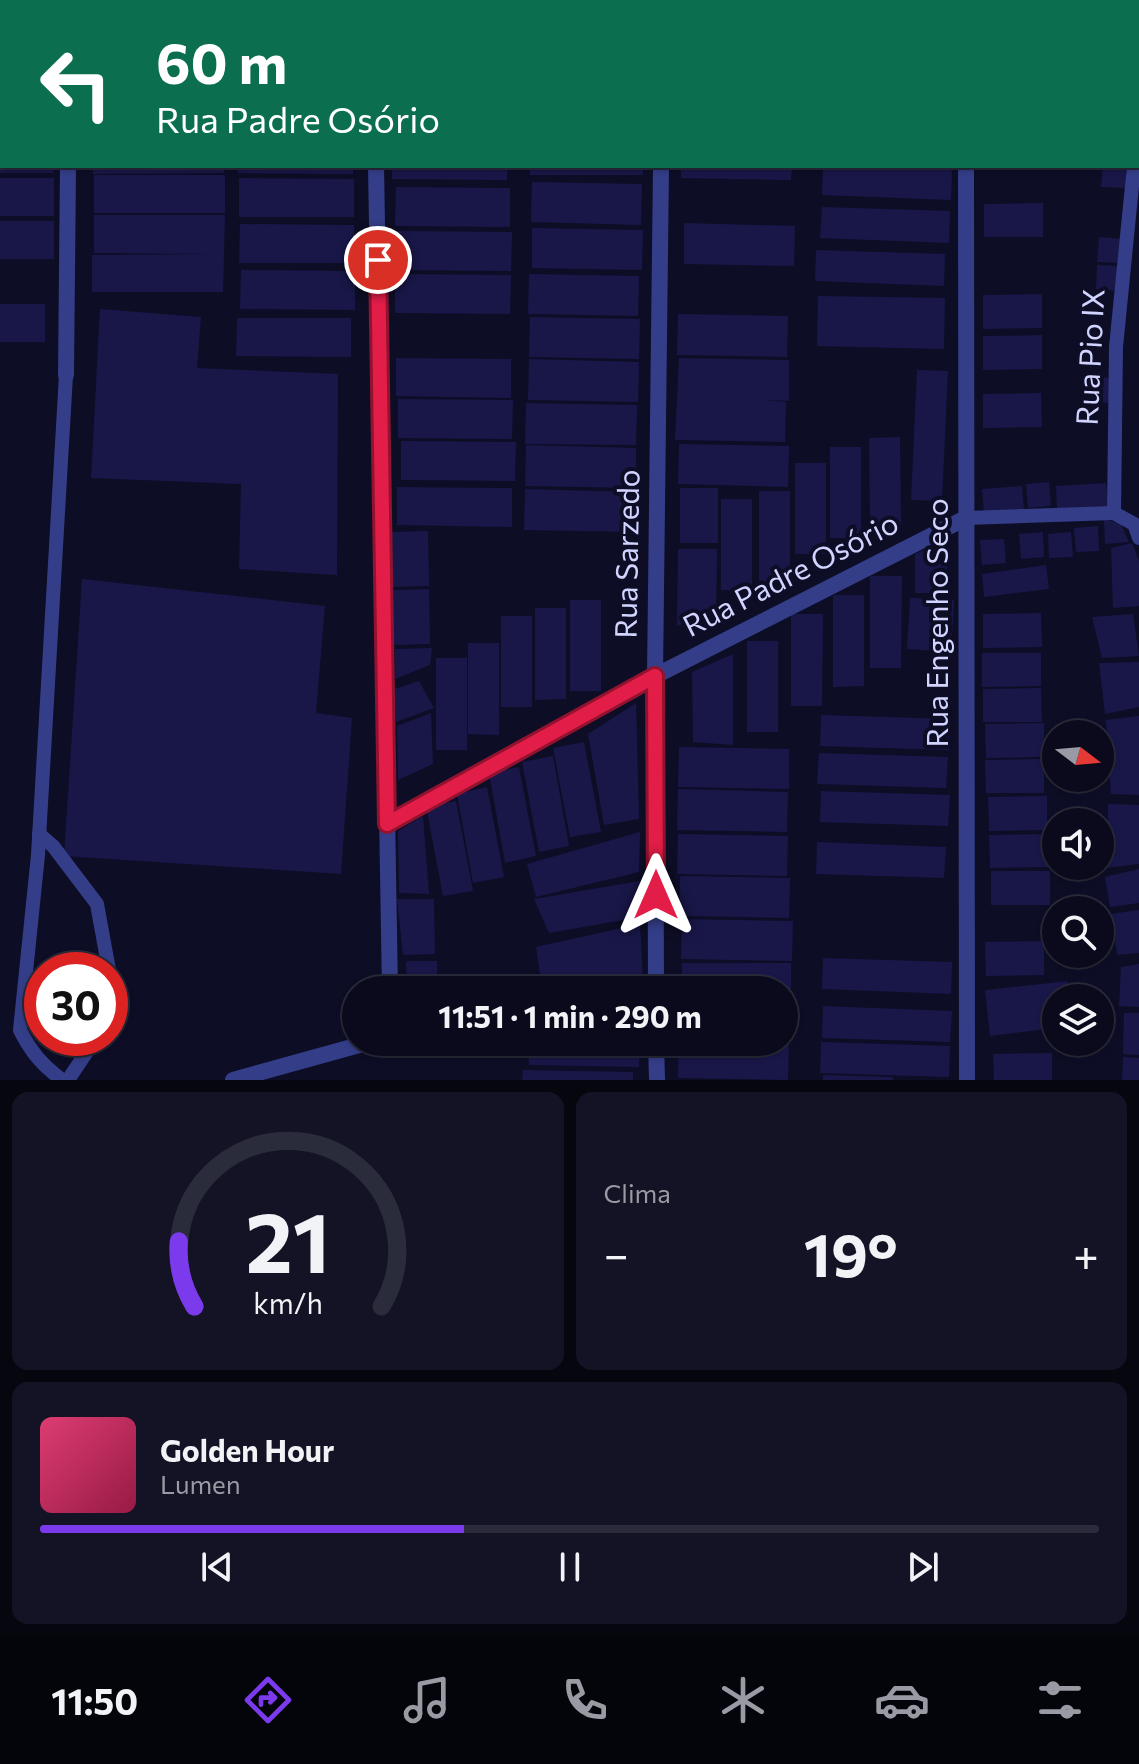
<!DOCTYPE html>
<html lang="pt">
<head>
<meta charset="utf-8">
<style>
  body { margin:0; font-family:Commissioner,sans-serif; background:#131325; color:#f1f3f6; height:100vh; display:flex; flex-direction:column; font-size:30px; white-space:nowrap }
  * { box-sizing:border-box; margin:0 }
  p { font-size:26px; color:#999aa3 }
  .icon { flex:none; width:44px; height:44px; fill:none; stroke:currentColor; stroke-width:2; stroke-linecap:round; stroke-linejoin:round }
  .map { position:relative; height:1080px; overflow:hidden }
  .panel { display:flex; flex-direction:column; gap:12px; padding:12px; background:#06060f; flex:1 }
  .panel>* { flex:none }
  .top-card { position:absolute; left:0px; top:0px; width:1140px; height:168px; box-shadow:0 2px 6px #0004,0 0 0 2px #2a2b3b; background:#0b6e4f; color:#fff; overflow:hidden }
  .needle { width:52px; rotate:106deg }
  .controls { position:absolute; left:1042px; top:720px; display:grid; gap:16px }
  .controls a { display:grid; place-items:center; width:72px; height:72px; border-radius:50%; background:#0a0a1c; box-shadow:0 2px 6px #0004,0 0 0 2px #2a2b3b; font-size:40px }
  .speed { position:absolute; left:24px; top:952px; display:flex; gap:16px; font-size:40px; font-weight:700; text-align:center }
  .speed>* { display:grid; place-content:center; width:104px; height:104px; border-radius:50%; background:#0a0a1c; box-shadow:0 2px 6px #0004,0 0 0 2px #2a2b3b; line-height:1 }
  .speed .limit { border:12px solid #d22; background:#fff; color:#111 }
  .pin { position:absolute; display:grid; place-items:center; width:68px; height:68px; color:#fff; margin:-34px; border:4px solid #fff; border-radius:50%; box-shadow:0 2px 8px #0007 }
  .me { position:absolute; width:88px; margin:-44px; rotate:0deg; stroke-linejoin:round; filter:drop-shadow(0 0 6px #0008) }
  .turn { display:flex; align-items:center; gap:28px; height:168px; padding:0 24px; font-size:36px }
  .turn .icon { width:104px; height:104px; stroke-width:2.5 }
  .turn b { display:block; font-size:56px; line-height:68px }
  .big { font-size:60px; font-weight:700; line-height:1.1 }
  .panel .tile { flex:1; display:flex; flex-direction:column; justify-content:center; gap:12px; min-width:0; padding:0 28px; border-radius:16px; background:#131325 }
  .panel .dial { align-items:center; gap:0 }
  .dial svg { height:208px; overflow:visible; fill:none; stroke:#2a2b3b; stroke-width:7; stroke-linecap:round; text-anchor:middle }
  .dial text { fill:#f1f3f6; stroke:none }
  .song { display:flex; align-items:center; gap:24px }
  .cover { width:96px; height:96px; border-radius:12px; background:linear-gradient(135deg,hsl(340 70% 55%),hsl(340 70% 35%)) }
  .played { height:8px; border-radius:4px; background:linear-gradient(90deg,#7c3aed 40%,#2a2b3b 40%) }
  .keys { display:flex; justify-content:space-around; direction:ltr }
  .heat { display:flex; justify-content:space-between; align-items:center; font-size:44px; direction:ltr }
  .panel .tiles { flex:1; display:grid; gap:12px; grid-template-columns:1fr 1fr }
  .tile:last-child { grid-column:span 2 }
  .trip { position:absolute; left:342px; top:976px; width:456px; height:80px; border-radius:40px; background:#0a0a1c; box-shadow:0 2px 6px #0004,0 0 0 2px #2a2b3b; font-weight:700; line-height:80px; text-align:center }
  .dock { display:flex; height:128px; justify-content:space-around; align-items:center; background:#04040b; color:#999aa3 }
  .dock .icon { width:56px; height:56px }
  .dock .active { color:#7c3aed }
  .dock b { font-size:36px; color:#f1f3f6 }
  .map>svg:first-child { display:block }
  .building { fill:#191748 }
  .lines { fill:none; stroke-linecap:round; stroke-linejoin:round }
  .service { stroke:#343e88; stroke-width:14 }
  .minor { stroke:#343e88; stroke-width:16 }
  .route-casing { stroke:#92132f; stroke-width:20 }
  .route { stroke:#e11d48; stroke-width:14 }
  .labels { text-anchor:middle; stroke-width:8; stroke-linejoin:round; paint-order:stroke }
  .street-label { font-size:30px; fill:#d1d4ff; stroke:#0d0d26 }
</style>
</head>
<body>
<div class="map">
<svg width="1139" height="1080" viewBox="0 0 1139 1080">
  <rect width="100%" height="100%" fill="#0d0d26"/>
  <!-- building -->
  <g class="building">
    <rect x="0" y="166" width="53" height="7"/>
    <polygon points="93,166 224,166 224,173 93,174"/>
    <polygon points="238,166 353,166 353,174 238,173"/>
    <polygon points="392,166 507,166 507,180 392,179"/>
    <rect x="530" y="166" width="113" height="9"/>
    <polygon points="681,166 792,166 791,180 681,178"/>
    <polygon points="823,166 952,168 951,200 822,195"/>
    <polygon points="1103,166 1126,166 1125,188 1101,187"/>
    <rect x="94" y="175" width="131" height="38"/>
    <rect x="0" y="178" width="54" height="38"/>
    <polygon points="239,178 354,179 354,217 239,217"/>
    <polygon points="532,182 642,184 641,225 531,222"/>
    <polygon points="396,187 510,188 510,227 395,226"/>
    <polygon points="1043,203 1043,237 984,237 984,204"/>
    <polygon points="822,207 950,211 949,243 820,238"/>
    <polygon points="94,215 225,215 223,292 92,292 92,255 215,254 94,253"/>
    <rect x="0" y="221" width="54" height="38"/>
    <polygon points="684,223 795,226 794,266 684,264"/>
    <polygon points="240,224 354,225 354,263 239,263"/>
    <polygon points="532,228 643,230 642,270 532,268"/>
    <polygon points="397,231 512,232 511,271 397,270"/>
    <polygon points="1099,237 1123,239 1121,263 1097,262"/>
    <polygon points="816,250 945,254 944,286 815,281"/>
    <polygon points="1097,265 1120,266 1119,291 1096,289"/>
    <polygon points="241,270 355,271 355,310 240,309"/>
    <polygon points="395,274 511,275 510,314 395,313"/>
    <polygon points="529,274 639,276 638,316 528,314"/>
    <polygon points="1042,294 1042,328 983,329 983,295"/>
    <polygon points="818,296 945,298 944,349 817,346"/>
    <rect x="0" y="304" width="45" height="38"/>
    <polygon points="100,309 201,317 197,368 338,374 337,575 239,569 241,484 91,478"/>
    <polygon points="678,314 788,316 787,357 677,355"/>
    <polygon points="530,317 640,319 639,359 529,357"/>
    <polygon points="237,318 351,318 351,357 236,356"/>
    <polygon points="1042,335 1042,369 983,370 983,336"/>
    <polygon points="396,358 511,359 511,398 396,396"/>
    <polygon points="679,358 789,360 789,401 763,400 786,402 785,442 675,440"/>
    <polygon points="529,359 639,362 638,402 528,400"/>
    <polygon points="917,370 948,371 942,501 911,500"/>
    <polygon points="1088,376 1111,378 1109,403 1086,401"/>
    <polygon points="1041,393 1042,427 983,428 983,394"/>
    <polygon points="398,399 513,400 512,439 398,438"/>
    <polygon points="526,403 637,405 636,445 525,444"/>
    <polygon points="900,437 901,529 870,529 869,438"/>
    <polygon points="401,441 516,442 515,481 401,480"/>
    <polygon points="679,444 789,446 788,487 678,484"/>
    <polygon points="526,445 636,448 636,488 525,486"/>
    <rect x="830" y="447" width="31" height="91"/>
    <rect x="795" y="463" width="31" height="91"/>
    <polygon points="1049,482 1051,506 1028,508 1026,484"/>
    <polygon points="1106,483 1108,507 1057,510 1056,486"/>
    <polygon points="1022,486 1024,510 984,513 982,489"/>
    <polygon points="397,487 512,488 512,527 397,525"/>
    <rect x="680" y="488" width="38" height="55"/>
    <polygon points="525,489 635,492 634,532 524,530"/>
    <rect x="759" y="491" width="31" height="91"/>
    <rect x="721" y="499" width="31" height="91"/>
    <polygon points="1104,519 1121,524 1129,542 1105,544"/>
    <polygon points="1098,526 1099,551 1076,552 1074,528"/>
    <polygon points="428,531 429,586 392,587 391,532"/>
    <polygon points="1043,532 1044,557 1021,559 1019,534"/>
    <polygon points="1071,532 1073,557 1049,558 1048,534"/>
    <polygon points="948,539 946,593 915,593 915,554"/>
    <polygon points="1004,539 1006,563 982,565 980,540"/>
    <polygon points="1132,543 1139,561 1139,606 1113,608 1111,548"/>
    <polygon points="678,549 717,549 716,612 677,626"/>
    <polygon points="1046,565 1049,589 984,597 982,574"/>
    <polygon points="870,576 902,576 901,668 870,668"/>
    <polygon points="82,579 325,606 316,713 352,718 341,874 64,856"/>
    <polygon points="429,589 430,644 393,645 392,590"/>
    <polygon points="833,595 864,595 864,686 833,687"/>
    <polygon points="910,598 954,600 951,652 907,649"/>
    <rect x="570" y="600" width="31" height="91"/>
    <polygon points="535,608 566,608 566,699 535,700"/>
    <polygon points="1041,613 1042,647 983,648 983,614"/>
    <polygon points="791,614 823,614 822,706 791,706"/>
    <polygon points="1133,614 1139,656 1102,658 1092,617"/>
    <rect x="501" y="616" width="31" height="91"/>
    <rect x="747" y="641" width="31" height="91"/>
    <polygon points="468,643 499,643 499,735 468,734"/>
    <polygon points="432,648 430,665 395,679 395,649"/>
    <polygon points="982,653 1041,653 1041,686 982,687"/>
    <polygon points="733,654 733,745 693,742 692,672"/>
    <rect x="436" y="658" width="31" height="92"/>
    <polygon points="1139,662 1139,707 1105,714 1099,663"/>
    <polygon points="419,681 434,708 396,722 394,689"/>
    <polygon points="1041,688 1042,722 983,722 983,689"/>
    <polygon points="636,703 639,819 604,825 588,734"/>
    <polygon points="431,713 433,764 398,780 397,726"/>
    <polygon points="821,715 949,719 949,750 820,746"/>
    <polygon points="1139,716 1139,795 1111,794 1106,720"/>
    <polygon points="1044,723 1044,757 986,758 985,724"/>
    <polygon points="584,742 601,832 570,837 553,748"/>
    <polygon points="679,747 789,749 789,789 678,787"/>
    <polygon points="819,753 948,757 946,788 817,784"/>
    <polygon points="553,756 569,846 539,852 522,762"/>
    <polygon points="1044,759 1044,793 986,793 985,760"/>
    <polygon points="519,767 536,856 505,863 489,773"/>
    <polygon points="487,787 504,877 473,883 457,794"/>
    <polygon points="678,789 788,792 787,832 677,830"/>
    <polygon points="821,791 950,795 948,826 820,822"/>
    <polygon points="1047,796 1047,830 989,831 988,797"/>
    <polygon points="456,801 473,891 443,896 426,806"/>
    <polygon points="1108,804 1139,805 1139,864 1107,868"/>
    <polygon points="423,816 429,894 399,893 398,831"/>
    <polygon points="640,832 639,872 536,897 527,864"/>
    <polygon points="678,834 788,836 787,876 677,874"/>
    <polygon points="1048,834 1048,867 990,868 989,835"/>
    <polygon points="817,842 946,847 944,878 816,874"/>
    <polygon points="1139,869 1139,903 1110,907 1105,877"/>
    <rect x="991" y="871" width="59" height="34"/>
    <polygon points="680,876 790,878 789,918 679,916"/>
    <polygon points="640,881 640,917 549,933 534,899"/>
    <polygon points="397,899 434,899 435,954 403,955"/>
    <polygon points="1139,910 1139,953 1117,955 1111,914"/>
    <polygon points="682,919 793,921 792,961 681,959"/>
    <polygon points="640,924 643,978 541,980 536,947"/>
    <polygon points="1044,941 1044,975 986,976 985,942"/>
    <polygon points="823,958 952,962 951,994 822,989"/>
    <polygon points="406,961 437,961 437,990 407,990"/>
    <polygon points="682,963 791,963 791,992 682,990"/>
    <polygon points="1139,964 1139,1007 1119,1006 1121,967"/>
    <polygon points="548,981 641,983 641,990 530,990"/>
    <polygon points="1068,981 1069,998 1056,998 1056,1028 990,1036 985,990"/>
    <polygon points="784,994 791,994 790,1035 784,1035"/>
    <polygon points="823,1006 952,1011 950,1042 822,1038"/>
    <polygon points="1124,1013 1139,1013 1139,1055 1123,1054"/>
    <polygon points="784,1040 789,1040 788,1080 678,1078 679,1042 784,1042"/>
    <polygon points="527,1042 640,1042 639,1067 529,1065"/>
    <polygon points="821,1042 950,1046 949,1077 820,1073"/>
    <polygon points="1052,1053 1052,1080 994,1080 993,1054"/>
    <polygon points="1123,1057 1139,1058 1139,1080 1122,1080"/>
    <polygon points="523,1070 633,1072 633,1080 522,1080"/>
    <polygon points="823,1075 893,1077 893,1080 823,1080"/>
  </g>
  <g class="lines">
    <!-- service -->
    <g class="service">
      <polyline points="1134,166 1116,347 1114,513 1134,524 1139,538"/>
      <polyline points="966,518 1114,513"/>
      <polyline points="39,834 53,846 97,904 109,970"/>
      <path d="M62,1080C42,1065 31,1052 20,1030L38,855L66,375"/>
      <polyline points="68,1080 96,1038"/>
    </g>
    <!-- minor -->
    <g class="minor">
      <polyline points="373,0 373,2"/>
      <polyline points="965,0 966,2"/>
      <polyline points="1120,0 1120,2"/>
      <polyline points="70,2 70,0"/>
      <polyline points="663,2 663,0"/>
      <polyline points="376,166 390,990"/>
      <polyline points="966,166 967,1080"/>
      <polyline points="66,375 68,166"/>
      <polyline points="387,824 655,676 966,518"/>
      <polyline points="656,990 655,676 661,166"/>
      <polyline points="656,1042 657,1080"/>
      <polyline points="233,1080 370,1042"/>
    </g>
  </g>
  <g class="lines">
    <!-- route casing -->
    <g class="route-casing">
      <polyline id="route" points="378,260 387,824 655,676 656,895"/>
    </g>
    <!-- route -->
    <use href="#route" class="route"/>
  </g>
  <g class="labels">
    <!-- street labels -->
    <g class="street-label">
      <text transform="translate(1091 357) rotate(-87)" y="10">Rua Pio IX</text>
      <text transform="translate(628 554) rotate(-89)" y="10">Rua Sarzedo</text>
      <text transform="translate(791 575) rotate(-27)" y="10">Rua Padre Osório</text>
      <text transform="translate(938 623) rotate(-90)" y="10">Rua Engenho Seco</text>
    </g>
  </g>
</svg>
<div class="controls">
<a><svg class="needle" viewBox="-14 -14 28 28"><path d="M0-13l5 13h-10z" fill="#e53935"/><path d="M0 13l5-13h-10z" fill="#999aa3"/></svg></a>
<a><svg class="icon" aria-label="sound" viewBox="0 0 24 24"><path d="M4 9h4l5-4v14l-5-4H4zM17 9q2 3 0 6"/></svg></a>
<a><svg class="icon" aria-label="search" viewBox="0 0 24 24"><circle cx="10" cy="10" r="6"/><path d="M15 15l6 6"/></svg></a>
<a><svg class="icon" aria-label="layers" viewBox="0 0 24 24"><path d="M12 4l9 5-9 5-9-5zM3 14l9 5 9-5"/></svg></a>
</div>
<div class="speed"><div class="limit">30</div></div>
<div class="pin" style="left:378px;top:260px;background:#d93025"><svg class="icon" aria-label="arrive" viewBox="0 0 24 24"><path d="M6 21V4h12l-3 4 3 4H6"/></svg></div>
<svg class="me" style="left:656px;top:895px" viewBox="-20 -20 40 40"><path d="M0-17L14 15 0 8-14 15z" fill="#e11d48" stroke="#fff" stroke-width="4"/></svg>
<div class="trip">11:51 · 1 min · 290 m</div>
<div class="top-card">
<div class="turn"><svg class="icon" aria-label="left" viewBox="0 0 24 24"><path d="M17 20v-9H6M10 6l-5 5 5 5"/></svg><div><b>60 m</b>Rua Padre Osório</div></div>
</div>
</div>
<section class="panel">
<div class="tiles">
<div class="tile dial"><svg viewBox="0 0 100 80">
<path d="M14 69A42 42 0 1 1 86 69"/>
<path d="M14 69A42 42 0 0 1 8 44" stroke="#7c3aed"/>
<text x="50" y="56" font-size="32" font-weight="700">21</text>
<text x="50" y="72" font-size="11">km/h</text>
</svg></div>
<div class="tile"><p>Clima</p>
<div class="heat"><a>−</a><b class="big">19°</b><a>+</a></div>
</div>
<div class="tile">
<div class="song"><i class="cover"></i><div><b>Golden Hour</b><p>Lumen</p></div></div>
<div class="played"></div>
<div class="keys"><svg class="icon" aria-label="previous" viewBox="0 0 24 24"><path d="M18 5L8 12l10 7zM5 5v14"/></svg><svg class="icon" aria-label="pause" viewBox="0 0 24 24"><path d="M8 5v14M16 5v14"/></svg><svg class="icon" aria-label="next" viewBox="0 0 24 24"><path d="M6 5l10 7-10 7zM19 5v14"/></svg></div>
</div>
</div>
</section>
<nav class="dock">
<b>11:50</b>
<svg class="icon active" aria-label="directions" viewBox="0 0 24 24"><path d="M12 3l9 9-9 9-9-9zM9 14v-3h6M13 9l2 2-2 2"/></svg>
<svg class="icon" aria-label="music" viewBox="0 0 24 24"><path d="M9 18V5l10-2v13"/><circle cx="6" cy="18" r="3"/><circle cx="16" cy="16" r="3"/></svg>
<svg class="icon" aria-label="phone" viewBox="0 0 24 24"><path d="M5 4h4l2 5-3 2q2 4 5 5l2-3 5 2v4C11 20 4 13 5 4z"/></svg>
<svg class="icon" aria-label="climate" viewBox="0 0 24 24"><path d="M12 3v18M4 7l16 10M4 17L20 7"/></svg>
<svg class="icon" aria-label="car" viewBox="0 0 24 24"><path d="M5 17H2v-5l4-1 3-4h7l3 4 3 1v5h-3M9 17h6M6 11h13"/><circle cx="7" cy="17" r="2"/><circle cx="17" cy="17" r="2"/></svg>
<svg class="icon" aria-label="filters" viewBox="0 0 24 24"><path d="M4 7h16M4 17h16"/><circle cx="9" cy="7" r="2"/><circle cx="15" cy="17" r="2"/></svg>
</nav>
</body>
</html>
